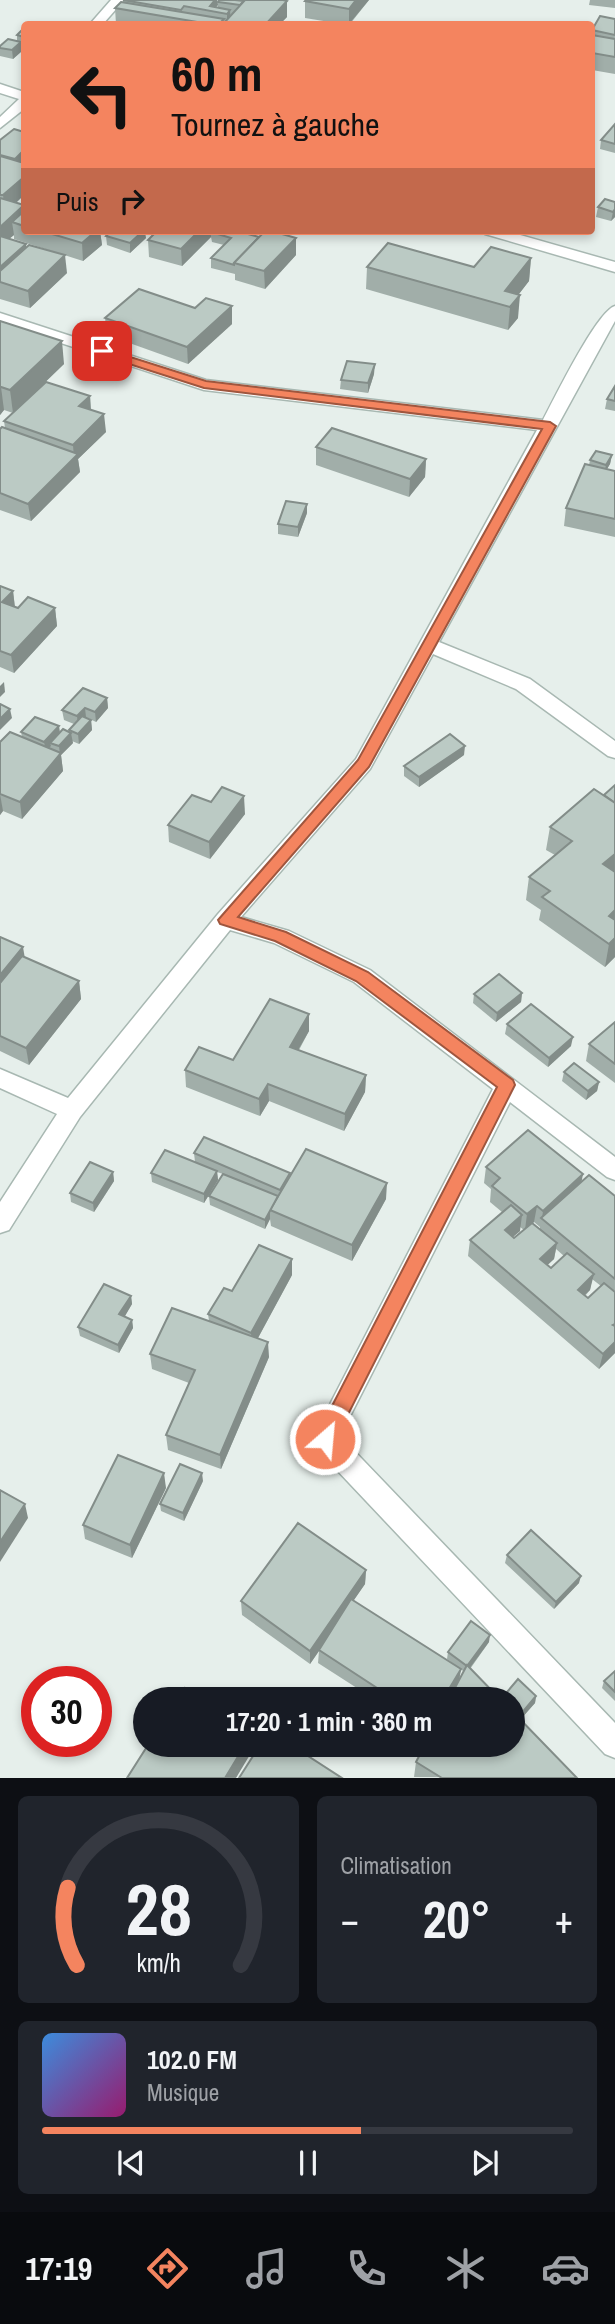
<!DOCTYPE html>
<html lang="fr">
<head>
<meta charset="utf-8">
<style>
  body { margin:0; font-family:"Archivo Narrow",sans-serif; background:#20242c; color:#f1f3f6; height:100vh; display:flex; flex-direction:column; font-size:26px; white-space:nowrap }
  * { box-sizing:border-box; margin:0 }
  p { font-size:23px; color:#9ea1a6 }
  .icon { flex:none; width:38px; height:38px; fill:none; stroke:currentColor; stroke-width:2; stroke-linecap:round; stroke-linejoin:round }
  .map { position:relative; height:1778px; overflow:hidden }
  .panel { display:flex; flex-direction:column; gap:18px; padding:18px; background:#0d0f14; flex:1 }
  .panel>* { flex:none }
  .hud { position:absolute; left:21px; top:21px; width:574px; height:214px; border-radius:7px; box-shadow:0 4px 10px #0003; background:#f4845f; color:#111; overflow:hidden }
  .speed { position:absolute; left:21px; top:1666px; display:flex; gap:14px; font-size:35px; font-weight:700; text-align:center }
  .speed>* { display:grid; place-content:center; width:91px; height:91px; border-radius:50%; background:#171b24; box-shadow:0 4px 10px #0003; line-height:1 }
  .speed .limit { border:10px solid #d22; background:#fff; color:#111 }
  .pin { position:absolute; display:grid; place-items:center; width:60px; height:60px; color:#fff; margin:-30px; border-radius:14px; box-shadow:0 4px 10px #0006 }
  .me { position:absolute; width:77px; margin:-38px; rotate:27deg; stroke-linejoin:round; filter:drop-shadow(0 0 5px #0008) }
  .turn { display:flex; align-items:center; gap:24px; height:147px; padding:0 35px; font-size:32px }
  .turn .icon { width:91px; height:91px; stroke-width:2.5 }
  .turn b { display:block; font-size:49px; line-height:60px }
  .then { display:flex; align-items:center; height:66px; padding:0 35px; background:#0003; gap:14px; font-size:26px }
  .big { font-size:52px; font-weight:800; line-height:1.1 }
  .panel .card { flex:1; display:flex; flex-direction:column; justify-content:center; gap:10px; min-width:0; padding:0 24px; border-radius:10px; background:#20242c }
  .panel .dial { align-items:center; gap:0 }
  .dial svg { height:182px; overflow:visible; fill:none; stroke:#363941; stroke-width:7; stroke-linecap:round; text-anchor:middle }
  .dial text { fill:#f1f3f6; stroke:none }
  .song { display:flex; align-items:center; gap:21px }
  .cover { width:84px; height:84px; border-radius:10px; background:linear-gradient(135deg,hsl(210 70% 55%),hsl(320 70% 35%)) }
  .played { height:7px; border-radius:4px; background:linear-gradient(90deg,#f4845f 60%,#363941 60%) }
  .keys { display:flex; justify-content:space-around; direction:ltr }
  .heat { display:flex; justify-content:space-between; align-items:center; font-size:38px; direction:ltr }
  .panel .tiles { flex:1; display:grid; gap:18px; grid-template-columns:1fr 1fr }
  .card:last-child { grid-column:span 2 }
  .trip { position:absolute; left:133px; top:1687px; width:392px; height:70px; border-radius:35px; background:#171b24; box-shadow:0 4px 10px #0003; font-weight:800; line-height:70px; text-align:center }
  .tab-bar { display:flex; height:112px; justify-content:space-around; align-items:center; background:#090b0e; color:#9ea1a6 }
  .tab-bar .icon { width:49px; height:49px }
  .tab-bar .on { color:#f4845f }
  .tab-bar b { font-size:32px; color:#f1f3f6 }
  .map>svg:first-child { display:block }
  .lines { fill:none; stroke-linecap:round; stroke-linejoin:round }
  .minor-casing { stroke:#a8b8b2; stroke-width:3 }
  .minor { fill:#fff; fill-rule:evenodd }
  .wall { fill:#a1aea9; fill-rule:evenodd }
  .shaded-wall { fill:#838d89 }
  .building { fill:#bbcac4; stroke:#838d89; stroke-width:2 }
  .route { fill:#f4845f; stroke:#9f563e; stroke-width:2 }
</style>
</head>
<body>
<div class="map">
<svg width="615" height="1778" viewBox="0 0 615 1778">
  <rect width="100%" height="100%" fill="#e6efeb"/>
  <g class="lines">
    <!-- minor casing -->
    <g class="minor-casing">
      <g id="minor">
        <polygon points="111,0 124,0 103,24 90,24"/>
        <polygon points="0,84 24,92 24,109 0,128 0,117 19,99 0,93"/>
        <polygon points="483,231 506,231 615,262 615,272 485,234"/>
        <path d="M615,306V321L439,642L530,679L615,741V758L608,756L516,689L433,654L370,769L241,917L289,931L370,970L615,1157V1180L607,1177L510,1102L340,1436L615,1723V1758L605,1754L316,1448L312,1439L493,1089L354,982L274,943L230,930L80,1117L9,1230L0,1233V1202L57,1114L0,1088V1069L68,1098L218,914L356,759L537,430L204,390L0,323V313L206,380L543,420C554,399 597,311 615,306Z"/>
      </g>
    </g>
    <!-- minor -->
    <use href="#minor" class="minor"/>
  </g>
  <!-- wall -->
  <g class="wall">
    <polygon points="123,0 217,0 218,5 216,7 218,8 218,2 219,0 283,0 287,17 280,24 116,24 115,8 123,2"/>
    <polygon points="306,0 369,0 350,24 342,24 305,18 305,1"/>
    <polygon points="590,0 615,0 615,8 589,5"/>
    <polygon points="615,19 615,74 592,70 592,29"/>
    <polygon points="24,28 24,46 22,45 22,51 13,59 0,56 0,46 17,41 17,35"/>
    <polygon points="615,124 615,153 600,149 601,140"/>
    <polygon points="24,132 24,160 22,163 24,163 24,195 16,203 24,205 24,231 100,231 102,245 83,261 14,239 14,235 9,239 26,248 67,273 30,308 0,299 0,140"/>
    <polygon points="615,202 615,217 611,221 596,217 598,207"/>
    <polygon points="157,231 237,231 259,237 285,235 296,255 265,289 235,280 235,274 211,268 211,258 224,245 212,242 211,237 182,266 149,257 148,240"/>
    <polygon points="106,236 146,238 130,253 107,245"/>
    <polygon points="531,258 529,281 518,295 518,318 508,330 366,289 367,267 474,267"/>
    <polygon points="105,318 232,324 188,364 107,335"/>
    <polygon points="0,321 64,364 33,394 90,396 91,410 106,432 78,459 80,472 31,521 0,510 0,429 5,428 4,421 13,413 4,410 0,415"/>
    <polygon points="374,374 368,393 340,389 341,380"/>
    <polygon points="615,386 615,411 605,409 607,399"/>
    <polygon points="316,447 426,459 425,477 409,497 316,465"/>
    <polygon points="612,455 610,464 607,469 615,471 615,537 564,526 566,508 589,465 590,460"/>
    <polygon points="307,513 298,537 278,534 278,524"/>
    <polygon points="0,586 13,591 15,607 18,608 55,608 57,626 14,673 0,667"/>
    <polygon points="107,698 108,708 96,722 86,717 91,720 92,730 79,744 72,741 73,743 61,755 63,771 22,819 3,811 0,815 0,742 22,737 21,732 59,726 60,733 69,732 69,730 74,724 64,720 62,710"/>
    <polygon points="464,755 419,787 404,776 404,766"/>
    <polygon points="615,785 615,957 605,967 539,920 541,910 526,900 529,877 555,855 546,850 550,827 604,795"/>
    <polygon points="211,802 245,814 210,859 169,842 168,825"/>
    <polygon points="0,937 25,957 79,981 81,999 29,1065 0,1051"/>
    <polygon points="522,993 521,1002 496,1022 473,1003 474,994"/>
    <polygon points="309,1014 309,1031 299,1050 366,1075 365,1092 344,1131 269,1101 260,1116 186,1087 185,1070 233,1060"/>
    <polygon points="615,1022 615,1083 586,1061 589,1044"/>
    <polygon points="507,1024 571,1046 548,1067 505,1034"/>
    <polygon points="564,1072 599,1082 597,1091 586,1100 562,1081"/>
    <polygon points="194,1153 290,1173 290,1176 386,1199 352,1261 271,1226 270,1219 265,1229 210,1205 209,1196 223,1174 217,1172 218,1180 204,1203 152,1182 151,1173 195,1162"/>
    <path d="M486,1167L582,1181L615,1196V1353L599,1369L468,1256L470,1240L502,1212L490,1202L491,1189L484,1183ZM534,1222L540,1227V1229L533,1223ZM520,1227L524,1230L514,1238L513,1237L520,1231ZM556,1249L564,1256L551,1268L547,1265L554,1259ZM592,1279L601,1286L588,1298L585,1296L590,1290Z"/>
    <polygon points="113,1172 114,1181 94,1212 71,1202 70,1193"/>
    <polygon points="292,1275 258,1338 269,1357 221,1469 168,1450 166,1435 189,1383 152,1369 150,1354 209,1321 208,1314 232,1291"/>
    <polygon points="131,1296 132,1304 124,1317 132,1320 133,1328 119,1353 80,1336 78,1327"/>
    <polygon points="203,1481 184,1521 161,1511 160,1504"/>
    <polygon points="166,1488 132,1558 85,1539 83,1525"/>
    <polygon points="507,1555 579,1583 554,1609 505,1563"/>
    <path d="M366,1570L365,1584L353,1601L455,1665L447,1659L448,1652L489,1642L449,1699H374L318,1663L319,1651L310,1664L242,1615L241,1601ZM461,1669L464,1672L459,1680Z"/>
    <polygon points="615,1671 615,1701 602,1688 604,1681"/>
    <polygon points="536,1696 535,1703 520,1720 577,1778 414,1777 416,1762 513,1745 513,1699 501,1699 502,1698"/>
  </g>
  <!-- shaded-wall -->
  <g class="shaded-wall">
    <polygon points="215,0 217,0 218,5 215,8 210,6"/>
    <polygon points="356,0 369,0 349,24 349,9"/>
    <polygon points="287,1 287,17 280,24 266,24"/>
    <polygon points="230,10 231,24 227,24 227,14"/>
    <polygon points="21,42 22,51 13,59 12,50"/>
    <polygon points="24,150 24,160 16,168 15,159"/>
    <polygon points="24,177 24,195 5,213 3,195"/>
    <polygon points="24,206 24,225 12,222 14,235 0,246 0,227"/>
    <polygon points="615,209 615,217 611,221 613,212"/>
    <polygon points="96,231 100,231 102,245 83,261 82,243"/>
    <polygon points="143,231 145,231 146,238 130,253 130,243"/>
    <polygon points="199,231 218,231 211,232 211,237 182,266 181,249"/>
    <polygon points="296,238 296,255 265,289 264,271"/>
    <polygon points="26,244 28,261 0,282 0,267"/>
    <polygon points="65,255 67,273 30,308 28,291"/>
    <polygon points="531,258 529,281 509,307 505,291"/>
    <polygon points="520,295 518,318 508,330 510,307"/>
    <polygon points="232,306 232,324 188,364 187,347"/>
    <polygon points="62,341 64,364 13,413 10,390"/>
    <polygon points="375,364 374,374 368,393 368,383"/>
    <polygon points="1,387 4,410 0,415 0,388"/>
    <polygon points="90,396 91,414 79,406"/>
    <polygon points="104,414 106,432 78,459 80,472 31,521 28,504 74,458 73,445"/>
    <polygon points="612,455 610,464 604,474 606,465"/>
    <polygon points="426,459 425,477 409,497 410,479"/>
    <polygon points="307,504 307,513 298,537 298,527"/>
    <polygon points="13,591 15,609 2,602"/>
    <polygon points="55,608 57,626 14,673 11,655"/>
    <polygon points="4,682 5,692 0,697 0,686"/>
    <polygon points="107,698 108,708 96,722 95,712"/>
    <polygon points="85,708 86,717 78,726 77,716"/>
    <polygon points="10,709 12,718 0,730 0,719"/>
    <polygon points="91,720 92,730 79,744 78,734"/>
    <polygon points="59,726 60,736 50,743 51,746 46,751 44,742"/>
    <polygon points="71,733 73,743 61,755 63,771 22,819 20,802 60,755 59,746"/>
    <polygon points="465,746 464,755 419,787 419,777"/>
    <polygon points="0,794 3,811 0,815"/>
    <polygon points="244,796 245,814 210,859 209,842"/>
    <polygon points="615,854 615,874 603,864"/>
    <polygon points="615,910 615,930 609,916"/>
    <polygon points="615,938 615,957 605,967 609,944"/>
    <polygon points="23,947 26,965 0,997 0,975"/>
    <polygon points="79,981 81,999 29,1065 26,1048"/>
    <polygon points="522,993 521,1002 496,1022 497,1013"/>
    <polygon points="309,1014 309,1031 290,1064 290,1047"/>
    <polygon points="573,1037 571,1046 548,1067 549,1058"/>
    <polygon points="366,1075 365,1092 344,1131 345,1114"/>
    <polygon points="599,1082 597,1091 586,1100 588,1091"/>
    <polygon points="268,1084 269,1101 260,1116 259,1099"/>
    <polygon points="217,1171 218,1180 204,1203 204,1194"/>
    <polygon points="113,1172 114,1181 94,1212 93,1203"/>
    <polygon points="583,1174 580,1190 542,1219 543,1211"/>
    <polygon points="387,1183 386,1199 352,1261 352,1245"/>
    <polygon points="537,1206 534,1222 525,1230 527,1214"/>
    <polygon points="270,1210 270,1219 265,1229 265,1220"/>
    <polygon points="522,1215 520,1231 502,1246 505,1230"/>
    <polygon points="557,1243 554,1259 537,1275 540,1259"/>
    <polygon points="292,1259 292,1275 252,1349 251,1333"/>
    <polygon points="594,1274 590,1290 574,1305 578,1290"/>
    <polygon points="131,1296 132,1304 121,1323 119,1314"/>
    <polygon points="132,1320 133,1328 119,1353 118,1345"/>
    <polygon points="268,1342 269,1357 221,1469 220,1455"/>
    <polygon points="615,1342 615,1353 599,1369 603,1354"/>
    <polygon points="164,1473 166,1488 132,1558 130,1545"/>
    <polygon points="202,1473 203,1481 184,1521 183,1513"/>
    <polygon points="25,1504 28,1518 0,1562 0,1542"/>
    <polygon points="366,1570 365,1584 310,1664 310,1651"/>
    <polygon points="581,1576 579,1583 554,1609 556,1602"/>
    <polygon points="490,1635 489,1642 466,1673 467,1666"/>
    <polygon points="461,1669 459,1681 449,1699 443,1699"/>
    <polygon points="536,1696 535,1703 519,1721 521,1714"/>
    <polygon points="245,1745 254,1745 254,1748 236,1778 225,1778"/>
  </g>
  <!-- building -->
  <g class="building">
    <polygon points="123,0 215,0 210,6 230,10 227,14 184,6 181,10"/>
    <polygon points="219,0 235,0 244,1 240,5 218,2"/>
    <polygon points="245,0 283,0 287,1 266,24 223,24"/>
    <polygon points="306,0 356,0 349,9 305,1"/>
    <polygon points="121,2 224,19 219,24 209,24 115,8"/>
    <polygon points="600,16 615,19 615,35 592,30"/>
    <polygon points="24,28 24,37 17,35"/>
    <polygon points="592,35 615,39 615,57 592,53"/>
    <polygon points="8,39 21,42 12,50 0,48 0,46"/>
    <polygon points="615,124 615,144 601,140"/>
    <polygon points="14,129 24,132 24,150 15,159 0,155 0,140"/>
    <polygon points="0,156 24,163 24,177 3,195 0,195"/>
    <polygon points="0,198 24,205 0,227"/>
    <polygon points="605,199 615,202 615,209 613,212 598,207"/>
    <polygon points="24,211 24,226 12,222"/>
    <polygon points="42,231 96,231 82,243"/>
    <polygon points="111,231 143,231 130,243 106,236"/>
    <polygon points="157,231 199,231 181,249 148,240"/>
    <polygon points="212,231 237,231 259,237 234,263 234,265 211,258 231,238 211,232"/>
    <polygon points="265,231 285,231 282,234 296,238 264,271 234,263"/>
    <polygon points="0,236 26,244 0,267"/>
    <polygon points="388,243 474,267 491,247 531,258 505,291 520,295 510,307 367,267"/>
    <polygon points="29,245 65,255 28,291 0,282 0,271"/>
    <polygon points="139,289 195,308 206,298 232,306 187,347 105,318"/>
    <polygon points="0,321 62,341 10,390 1,387 0,388"/>
    <polygon points="347,361 375,364 368,383 341,380"/>
    <polygon points="46,382 90,396 79,406 104,414 73,445 4,421"/>
    <polygon points="615,386 615,401 607,399"/>
    <polygon points="2,427 78,454 28,504 0,493 0,429"/>
    <polygon points="332,428 426,459 410,479 316,447"/>
    <polygon points="596,451 612,455 606,465 590,460"/>
    <polygon points="585,464 615,471 615,519 566,508"/>
    <polygon points="286,501 307,504 298,527 278,524"/>
    <polygon points="0,586 13,591 2,602 18,608 28,597 55,608 11,655 0,651"/>
    <polygon points="83,688 107,698 95,712 85,708 77,716 62,710"/>
    <polygon points="0,704 10,709 0,719"/>
    <polygon points="82,716 91,720 78,734 69,730"/>
    <polygon points="35,717 59,726 44,742 21,732"/>
    <polygon points="63,729 71,733 59,746 50,743"/>
    <polygon points="10,732 61,753 20,802 0,794 0,742"/>
    <polygon points="450,734 465,746 419,777 404,766"/>
    <polygon points="615,785 615,803 604,795"/>
    <polygon points="222,787 244,796 209,842 168,825 192,795 211,802"/>
    <polygon points="594,789 615,803 615,854 603,864 615,872 615,910 609,916 615,920 615,938 609,944 542,897 550,891 529,877 572,841 550,827"/>
    <polygon points="0,937 23,947 0,975"/>
    <polygon points="22,956 79,981 26,1048 0,1036 0,983"/>
    <polygon points="499,974 522,993 497,1013 474,994"/>
    <polygon points="270,999 309,1014 290,1047 366,1075 345,1114 268,1084 259,1099 185,1070 199,1047 233,1060"/>
    <polygon points="531,1004 573,1037 549,1058 507,1024"/>
    <polygon points="615,1022 615,1064 589,1044"/>
    <polygon points="574,1063 599,1082 588,1091 564,1072"/>
    <polygon points="528,1130 583,1174 543,1211 537,1206 527,1214 492,1186 500,1178 486,1167"/>
    <polygon points="204,1137 290,1173 280,1190 194,1153"/>
    <polygon points="306,1149 387,1183 352,1245 270,1210"/>
    <polygon points="165,1150 217,1171 204,1194 151,1173"/>
    <polygon points="90,1162 113,1172 93,1203 70,1193"/>
    <polygon points="223,1174 278,1196 265,1220 209,1196"/>
    <polygon points="589,1175 615,1196 615,1279 541,1218"/>
    <polygon points="511,1205 522,1215 505,1230 514,1238 532,1223 557,1243 540,1259 551,1268 567,1253 594,1274 578,1290 588,1298 604,1283 615,1292 615,1324 613,1325 615,1326 615,1342 603,1354 470,1240"/>
    <polygon points="259,1245 292,1259 251,1333 208,1314 224,1288 232,1291"/>
    <polygon points="104,1284 131,1296 119,1314 132,1320 118,1345 78,1327"/>
    <polygon points="172,1308 268,1342 220,1455 166,1435 195,1370 150,1354"/>
    <polygon points="118,1455 164,1473 130,1545 83,1525"/>
    <polygon points="180,1464 202,1473 183,1513 160,1504"/>
    <polygon points="0,1490 25,1504 0,1542"/>
    <polygon points="298,1523 366,1570 310,1651 241,1601"/>
    <polygon points="531,1530 581,1576 556,1602 507,1555"/>
    <polygon points="351,1599 461,1669 443,1699 394,1699 319,1650"/>
    <polygon points="471,1621 490,1635 467,1666 448,1652"/>
    <polygon points="467,1665 500,1699 449,1699"/>
    <polygon points="615,1671 615,1692 604,1681"/>
    <polygon points="518,1679 536,1696 521,1714 513,1708 513,1699 503,1699 502,1698"/>
    <polygon points="185,1688 202,1699 178,1699"/>
    <polygon points="513,1712 577,1778 442,1778 416,1762 425,1745 513,1745"/>
    <polygon points="148,1745 245,1745 225,1778 127,1778"/>
    <polygon points="260,1745 291,1745 342,1778 239,1778"/>
  </g>
  <!-- route -->
  <polygon class="route" points="102,348 206,381 550,422 556,426 369,767 238,917 286,932 368,972 513,1080 515,1085 332,1446 325,1449 318,1446 315,1439 318,1433 497,1087 356,981 275,941 220,924 218,920 358,760 542,429 204,388 98,354 98,349"/>
</svg>
<div class="speed"><div class="limit">30</div></div>
<div class="pin" style="left:102px;top:351px;background:#d93025"><svg class="icon" aria-label="arrive" viewBox="0 0 24 24"><path d="M6 21V4h12l-3 4 3 4H6"/></svg></div>
<svg class="me" style="left:325px;top:1439px" viewBox="-20 -20 40 40"><circle r="17" fill="#f4845f" stroke="#fff" stroke-width="3"/><path d="M0-11L8 9 0 5-8 9z" fill="#fff"/></svg>
<div class="trip">17:20 · 1 min · 360 m</div>
<div class="hud">
<div class="turn"><svg class="icon" aria-label="left" viewBox="0 0 24 24"><path d="M17 20v-9H6M10 6l-5 5 5 5"/></svg><div><b>60 m</b>Tournez à gauche</div></div>
<div class="then">Puis<svg class="icon" aria-label="right" viewBox="0 0 24 24"><path d="M7 20v-9h11M14 6l5 5-5 5"/></svg></div>
</div>
</div>
<section class="panel">
<div class="tiles">
<div class="card dial"><svg viewBox="0 0 100 80">
<path d="M14 69A42 42 0 1 1 86 69"/>
<path d="M14 69A42 42 0 0 1 10 35" stroke="#f4845f"/>
<text x="50" y="56" font-size="32" font-weight="700">28</text>
<text x="50" y="72" font-size="11">km/h</text>
</svg></div>
<div class="card"><p>Climatisation</p>
<div class="heat"><a>−</a><b class="big">20°</b><a>+</a></div>
</div>
<div class="card">
<div class="song"><i class="cover"></i><div><b>102.0 FM</b><p>Musique</p></div></div>
<div class="played"></div>
<div class="keys"><svg class="icon" aria-label="previous" viewBox="0 0 24 24"><path d="M18 5L8 12l10 7zM5 5v14"/></svg><svg class="icon" aria-label="pause" viewBox="0 0 24 24"><path d="M8 5v14M16 5v14"/></svg><svg class="icon" aria-label="next" viewBox="0 0 24 24"><path d="M6 5l10 7-10 7zM19 5v14"/></svg></div>
</div>
</div>
</section>
<nav class="tab-bar">
<b>17:19</b>
<svg class="icon on" aria-label="directions" viewBox="0 0 24 24"><path d="M12 3l9 9-9 9-9-9zM9 14v-3h6M13 9l2 2-2 2"/></svg>
<svg class="icon" aria-label="music" viewBox="0 0 24 24"><path d="M9 18V5l10-2v13"/><circle cx="6" cy="18" r="3"/><circle cx="16" cy="16" r="3"/></svg>
<svg class="icon" aria-label="phone" viewBox="0 0 24 24"><path d="M5 4h4l2 5-3 2q2 4 5 5l2-3 5 2v4C11 20 4 13 5 4z"/></svg>
<svg class="icon" aria-label="climate" viewBox="0 0 24 24"><path d="M12 3v18M4 7l16 10M4 17L20 7"/></svg>
<svg class="icon" aria-label="car" viewBox="0 0 24 24"><path d="M5 17H2v-5l4-1 3-4h7l3 4 3 1v5h-3M9 17h6M6 11h13"/><circle cx="7" cy="17" r="2"/><circle cx="17" cy="17" r="2"/></svg>
</nav>
</body>
</html>
